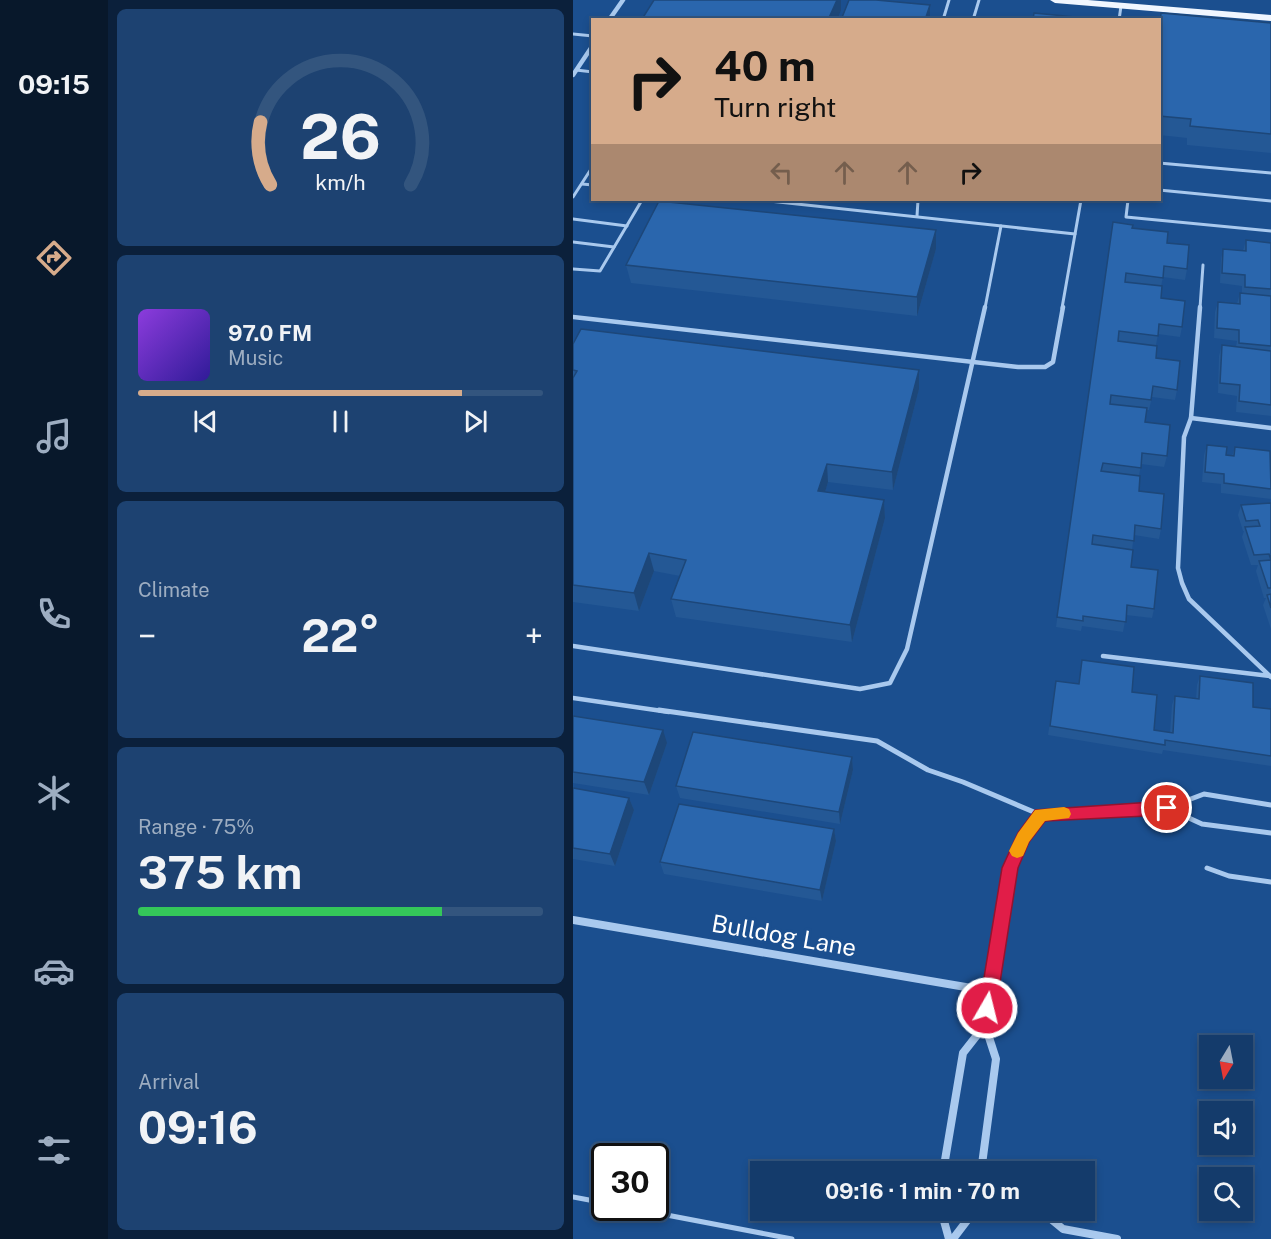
<!DOCTYPE html>
<html lang="en">
<head>
<meta charset="utf-8">
<style>
  body { margin:0; font-family:"Public Sans",sans-serif; background:#1d4271; color:#f1f3f6; height:100vh; display:flex; flex-direction:column; font-size:22px; white-space:nowrap }
  * { box-sizing:border-box; margin:0 }
  p { font-size:20px; color:#9dadc1 }
  .icon { flex:none; width:33px; height:33px; fill:none; stroke:currentColor; stroke-width:2; stroke-linecap:round; stroke-linejoin:round }
  .map { position:relative; flex:1; overflow:hidden }
  .panel { display:flex; flex-direction:column; gap:9px; padding:9px; background:#0b203b; width:465px }
  .panel>* { flex:none }
  .hud { position:absolute; left:18px; top:18px; width:570px; height:183px; border-radius:0px; box-shadow:0 3px 9px #0003,0 0 0 2px #33557e; background:#d6ab8b; color:#111; overflow:hidden }
  .needle { width:39px; rotate:190deg }
  .buttons { position:absolute; left:626px; top:1035px; display:grid; gap:12px }
  .buttons a { display:grid; place-items:center; width:54px; height:54px; border-radius:0px; background:#143b6b; box-shadow:0 3px 9px #0003,0 0 0 2px #33557e; font-size:30px }
  .speed { position:absolute; left:18px; top:1143px; display:flex; gap:12px; font-size:30px; font-weight:700; text-align:center }
  .speed>* { display:grid; place-content:center; width:78px; height:78px; border-radius:50%; background:#143b6b; box-shadow:0 3px 9px #0003,0 0 0 2px #33557e; line-height:1 }
  .speed .limit { border:3px solid #111; border-radius:9px; background:#fff; color:#111 }
  .pin { position:absolute; display:grid; place-items:center; width:51px; height:51px; color:#fff; margin:-26px; border:3px solid #fff; border-radius:50%; box-shadow:0 2px 6px #0007 }
  .me { position:absolute; width:66px; margin:-33px; rotate:8deg; stroke-linejoin:round; filter:drop-shadow(0 0 4px #0008) }
  .turn { display:flex; align-items:center; gap:21px; height:126px; padding:0 24px; font-size:27px }
  .turn .icon { width:78px; height:78px; stroke-width:2.5 }
  .turn b { display:block; font-size:42px; line-height:51px }
  .lanes { display:flex; align-items:center; height:57px; padding:0 24px; background:#0003; justify-content:center; gap:30px; direction:ltr }
  .lanes .off { opacity:.35 }
  .big { font-size:45px; font-weight:700; line-height:1.1 }
  .panel .tile { flex:1; display:flex; flex-direction:column; justify-content:center; gap:9px; min-width:0; padding:0 21px; border-radius:9px; background:#1d4271 }
  .panel .dial { align-items:center; gap:0 }
  .dial svg { height:156px; overflow:visible; fill:none; stroke:#33557e; stroke-width:7; stroke-linecap:round; text-anchor:middle }
  .dial text { fill:#f1f3f6; stroke:none }
  .song { display:flex; align-items:center; gap:18px }
  .cover { width:72px; height:72px; border-radius:9px; background:linear-gradient(135deg,hsl(270 70% 55%),hsl(250 70% 35%)) }
  .played { height:6px; border-radius:3px; background:linear-gradient(90deg,#d6ab8b 80%,#33557e 80%) }
  .keys { display:flex; justify-content:space-around; direction:ltr }
  .heat { display:flex; justify-content:space-between; align-items:center; font-size:33px; direction:ltr }
  .charge { height:9px; border-radius:4px; background:linear-gradient(90deg,#34c759 75%,#33557e 0) }
  .trip { position:absolute; left:177px; top:1161px; width:345px; height:60px; border-radius:0px; background:#143b6b; box-shadow:0 3px 9px #0003,0 0 0 2px #33557e; font-weight:700; line-height:60px; text-align:center }
  main { display:flex; flex:1; min-height:0 }
  .dock { display:flex; flex-direction:column; width:108px; justify-content:space-around; align-items:center; background:#08182b; color:#9dadc1 }
  .dock .icon { width:42px; height:42px }
  .dock .on { color:#d6ab8b }
  .dock b { font-size:27px; color:#f1f3f6 }
  .map>svg:first-child { display:block }
  .lines { fill:none; stroke-linecap:round; stroke-linejoin:round }
  .service-far2 { stroke:#a9c9ee; stroke-width:3 }
  .service-far1 { stroke:#a9c9ee; stroke-width:4.5 }
  .service { stroke:#a9c9ee; stroke-width:5 }
  .minor-far1 { stroke:#a9c9ee; stroke-width:4.5 }
  .minor { stroke:#a9c9ee; stroke-width:8 }
  .primary { fill:#f0f6ff; fill-rule:evenodd }
  .wall { fill:#245895 }
  .shaded-wall { fill:#1d4779 }
  .building { fill:#2a66ad; stroke:#1d4779; stroke-width:1.5 }
  .route { fill:#e11d48; stroke:#92132f; stroke-width:1.5 }
  .slow { fill:#f59e0b }
  .labels { text-anchor:middle; stroke-width:6; stroke-linejoin:round; paint-order:stroke }
  .near-street-label { font-size:24px; fill:#fff; stroke:#1b4f8f }
</style>
</head>
<body>
<main>
<nav class="dock">
<b>09:15</b>
<svg class="icon on" aria-label="directions" viewBox="0 0 24 24"><path d="M12 3l9 9-9 9-9-9zM9 14v-3h6M13 9l2 2-2 2"/></svg>
<svg class="icon" aria-label="music" viewBox="0 0 24 24"><path d="M9 18V5l10-2v13"/><circle cx="6" cy="18" r="3"/><circle cx="16" cy="16" r="3"/></svg>
<svg class="icon" aria-label="phone" viewBox="0 0 24 24"><path d="M5 4h4l2 5-3 2q2 4 5 5l2-3 5 2v4C11 20 4 13 5 4z"/></svg>
<svg class="icon" aria-label="climate" viewBox="0 0 24 24"><path d="M12 3v18M4 7l16 10M4 17L20 7"/></svg>
<svg class="icon" aria-label="car" viewBox="0 0 24 24"><path d="M5 17H2v-5l4-1 3-4h7l3 4 3 1v5h-3M9 17h6M6 11h13"/><circle cx="7" cy="17" r="2"/><circle cx="17" cy="17" r="2"/></svg>
<svg class="icon" aria-label="filters" viewBox="0 0 24 24"><path d="M4 7h16M4 17h16"/><circle cx="9" cy="7" r="2"/><circle cx="15" cy="17" r="2"/></svg>
</nav>
<section class="panel">
<div class="tile dial"><svg viewBox="0 0 100 80">
<path d="M14 69A42 42 0 1 1 86 69"/>
<path d="M14 69A42 42 0 0 1 9 37" stroke="#d6ab8b"/>
<text x="50" y="56" font-size="32" font-weight="700">26</text>
<text x="50" y="72" font-size="11">km/h</text>
</svg></div>
<div class="tile">
<div class="song"><i class="cover"></i><div><b>97.0 FM</b><p>Music</p></div></div>
<div class="played"></div>
<div class="keys"><svg class="icon" aria-label="previous" viewBox="0 0 24 24"><path d="M18 5L8 12l10 7zM5 5v14"/></svg><svg class="icon" aria-label="pause" viewBox="0 0 24 24"><path d="M8 5v14M16 5v14"/></svg><svg class="icon" aria-label="next" viewBox="0 0 24 24"><path d="M6 5l10 7-10 7zM19 5v14"/></svg></div>
</div>
<div class="tile"><p>Climate</p>
<div class="heat"><a>−</a><b class="big">22°</b><a>+</a></div>
</div>
<div class="tile"><p>Range · 75%</p><b class="big">375 km</b><div class="charge"></div></div>
<div class="tile"><p>Arrival</p><b class="big">09:16</b></div>
</section>
<div class="map">
<svg width="698" height="1239" viewBox="0 0 698 1239">
  <rect width="100%" height="100%" fill="#1b4f8f"/>
  <g class="lines">
    <!-- service-far2 -->
    <g class="service-far2">
      <polyline points="370,20 376,0"/>
      <polyline points="400,20 406,0"/>
      <polyline points="546,20 548,6"/>
      <polyline points="0,34 20,36"/>
      <polyline points="3,70 20,72"/>
      <polyline points="586,163 698,173"/>
      <polyline points="9,184 20,185"/>
      <polyline points="586,190 698,201"/>
      <polyline points="0,197 20,166"/>
      <polyline points="187,200 502,234"/>
      <polyline points="555,200 553,217 698,231"/>
      <polyline points="344,216 345,200"/>
      <polyline points="0,219 54,226"/>
      <polyline points="0,242 41,247"/>
      <polyline points="0,269 27,271 69,200"/>
      <polyline points="412,308 428,226"/>
      <polyline points="489,308 508,200"/>
      <polyline points="627,308 630,265"/>
    </g>
    <!-- service-far1 -->
    <g class="service-far1">
      <polyline points="0,317 445,367 472,367 480,362 490,307"/>
      <polyline points="618,418 627,307"/>
      <polyline points="698,428 618,418 611,437 605,568 609,583 616,599 698,677"/>
      <polyline points="0,646 287,689 317,683 334,649 412,307"/>
      <polyline points="530,656 697,676"/>
      <polyline points="0,698 96,712"/>
    </g>
    <!-- service -->
    <g class="service">
      <polyline points="86,710 304,741 355,770 390,782 468,815 594,808"/>
      <polyline points="698,805 631,794 594,808 629,824 698,833"/>
      <polyline points="634,868 656,876 698,882"/>
      <polyline points="0,1197 32,1203"/>
      <polyline points="57,1208 219,1239"/>
    </g>
    <!-- minor-far1 -->
    <g class="minor-far1">
      <polyline points="36,20 50,0"/>
      <polyline points="0,75 20,45"/>
    </g>
    <!-- minor -->
    <g class="minor">
      <polyline points="0,920 416,991"/>
      <polyline points="370,1172 390,1053 412,1025"/>
      <polyline points="408,1172 423,1059 412,1025 416,991 437,868 450,838 468,815"/>
      <polyline points="368,1210 376,1239"/>
      <polyline points="467,1210 490,1229 544,1239"/>
      <polyline points="380,1239 402,1210"/>
    </g>
    <!-- primary -->
    <polygon class="primary" points="477,0 515,0 698,15 698,21 482,3"/>
  </g>
  <!-- wall -->
  <g class="wall">
    <polygon points="588,13 698,23 698,153 614,145 614,138 586,135 586,23"/>
    <polygon points="540,222 559,228 594,243 614,269 612,280 590,277 588,286 588,298 609,327 607,337 585,334 583,345 583,358 604,390 602,400 579,397 576,410 574,410 572,422 594,456 591,467 568,464 566,476 566,491 588,529 586,539 561,535 559,550 558,567 581,609 579,618 553,615 550,632 509,626 508,631 483,627"/>
    <polygon points="363,230 363,249 344,316 58,283 53,265"/>
    <polygon points="673,240 698,243 698,416 663,412 664,396 645,393 646,356 649,345 663,347 664,341 641,338 642,312 645,302 664,304 667,293 669,293 669,286 647,283 648,259 650,249 670,251"/>
    <polygon points="0,344 346,389 320,490 255,482 252,492 311,500 312,518 279,642 103,617 98,599 107,576 81,571 66,611 0,602"/>
    <polygon points="634,445 653,455 659,456 662,447 698,461 698,499 648,493 648,484 629,482 631,455"/>
    <polygon points="698,503 698,629 690,605 693,598 691,598 683,571 685,565 678,565 669,537 671,531 670,531 665,515 668,505"/>
    <polygon points="509,660 559,692 581,730 597,733 599,705 602,696 623,699 624,685 627,676 680,707 698,709 698,766 590,750 589,754 475,735 483,681 506,684"/>
    <polygon points="0,716 94,743 76,795 0,783"/>
    <polygon points="279,757 280,770 267,824 107,798 103,786"/>
    <polygon points="0,788 56,798 61,810 42,866 0,859"/>
    <polygon points="261,829 263,841 249,901 91,874 87,862"/>
  </g>
  <!-- shaded-wall -->
  <g class="shaded-wall">
    <polygon points="264,0 268,0 268,10 264,20 255,20"/>
    <polygon points="357,5 357,20 352,20"/>
    <polygon points="363,230 363,249 344,316 344,297"/>
    <polygon points="346,370 346,389 320,490 319,472"/>
    <polygon points="254,464 255,482 247,509 245,491"/>
    <polygon points="311,500 312,518 279,642 277,625"/>
    <polygon points="76,553 81,571 66,611 61,593"/>
    <polygon points="90,730 94,743 76,795 71,782"/>
    <polygon points="279,757 280,770 267,824 266,812"/>
    <polygon points="56,798 61,810 42,866 37,854"/>
    <polygon points="261,829 263,841 249,901 247,890"/>
  </g>
  <!-- building -->
  <g class="building">
    <polygon points="81,0 264,0 255,20 69,19"/>
    <polygon points="276,0 303,0 357,5 352,20 268,20"/>
    <polygon points="461,13 522,19 460,20"/>
    <polygon points="588,13 698,23 698,134 617,126 618,119 586,116 586,37"/>
    <polygon points="86,201 363,230 344,297 53,265"/>
    <polygon points="540,222 560,225 559,228 595,232 594,243 616,245 614,269 591,266 590,278 553,273 552,282 589,286 588,298 612,301 609,327 586,324 585,336 546,331 545,341 584,346 583,358 607,361 604,390 580,386 578,400 538,395 537,404 574,408 572,422 597,425 594,456 569,453 568,468 530,463 528,471 567,476 566,491 591,494 588,529 562,525 561,541 520,535 519,544 560,550 558,567 585,570 581,609 554,605 553,622 510,616 510,621 484,617"/>
    <polygon points="673,240 698,243 698,289 672,287 672,275 649,273 650,249 673,251"/>
    <polygon points="667,293 698,296 698,346 666,343 666,330 644,328 645,302 667,304"/>
    <polygon points="8,329 346,370 319,472 254,464 245,491 311,500 277,625 98,599 113,560 76,553 61,593 0,585 0,378 4,371 0,370 0,344"/>
    <polygon points="649,345 698,351 698,405 666,401 667,385 647,383"/>
    <polygon points="634,445 654,447 653,455 661,456 662,447 697,451 698,489 651,483 651,474 632,472"/>
    <polygon points="698,503 698,560 696,554 681,555 672,527 687,526 685,520 673,521 668,505"/>
    <polygon points="698,560 698,588 695,588 686,561"/>
    <polygon points="698,594 698,608 694,595"/>
    <polygon points="509,660 561,667 559,692 584,695 581,730 600,733 602,696 626,699 627,676 680,683 680,707 698,709 698,756 592,740 592,745 477,726 483,681 506,684"/>
    <polygon points="0,716 90,730 71,782 0,772"/>
    <polygon points="120,732 279,757 266,812 103,786"/>
    <polygon points="0,788 56,798 37,854 0,848"/>
    <polygon points="106,804 261,829 247,890 87,862"/>
  </g>
  <!-- route -->
  <polygon class="route" points="594,801 599,803 601,808 599,813 594,815 472,821 456,842 445,868 423,1008 420,1014 414,1017 408,1014 406,1008 429,868 445,833 462,810"/>
  <!-- slow -->
  <polygon class="slow" points="491,807 496,809 498,814 496,818 472,821 456,842 450,856 444,858 439,856 436,851 445,833 462,810"/>
  <g class="labels">
    <!-- near-street labels -->
    <g class="near-street-label">
      <text transform="translate(211 936) rotate(10)" y="8">Bulldog Lane</text>
    </g>
  </g>
</svg>
<div class="buttons">
<a><svg class="needle" viewBox="-14 -14 28 28"><path d="M0-13l5 13h-10z" fill="#e53935"/><path d="M0 13l5-13h-10z" fill="#9dadc1"/></svg></a>
<a><svg class="icon" aria-label="sound" viewBox="0 0 24 24"><path d="M4 9h4l5-4v14l-5-4H4zM17 9q2 3 0 6"/></svg></a>
<a><svg class="icon" aria-label="search" viewBox="0 0 24 24"><circle cx="10" cy="10" r="6"/><path d="M15 15l6 6"/></svg></a>
</div>
<div class="speed"><div class="limit">30</div></div>
<div class="pin" style="left:594px;top:808px;background:#d93025"><svg class="icon" aria-label="arrive" viewBox="0 0 24 24"><path d="M6 21V4h12l-3 4 3 4H6"/></svg></div>
<svg class="me" style="left:414px;top:1008px" viewBox="-20 -20 40 40"><circle r="17" fill="#e11d48" stroke="#fff" stroke-width="3"/><path d="M0-11L8 9 0 5-8 9z" fill="#fff"/></svg>
<div class="trip">09:16 · 1 min · 70 m</div>
<div class="hud">
<div class="turn"><svg class="icon" aria-label="right" viewBox="0 0 24 24"><path d="M7 20v-9h11M14 6l5 5-5 5"/></svg><div><b>40 m</b>Turn right</div></div>
<div class="lanes"><svg class="icon off" aria-label="left" viewBox="0 0 24 24"><path d="M17 20v-9H6M10 6l-5 5 5 5"/></svg><svg class="icon off" aria-label="ahead" viewBox="0 0 24 24"><path d="M12 20V5M6 11l6-6 6 6"/></svg><svg class="icon off" aria-label="ahead" viewBox="0 0 24 24"><path d="M12 20V5M6 11l6-6 6 6"/></svg><svg class="icon" aria-label="right" viewBox="0 0 24 24"><path d="M7 20v-9h11M14 6l5 5-5 5"/></svg></div>
</div>
</div>
</main>
</body>
</html>
